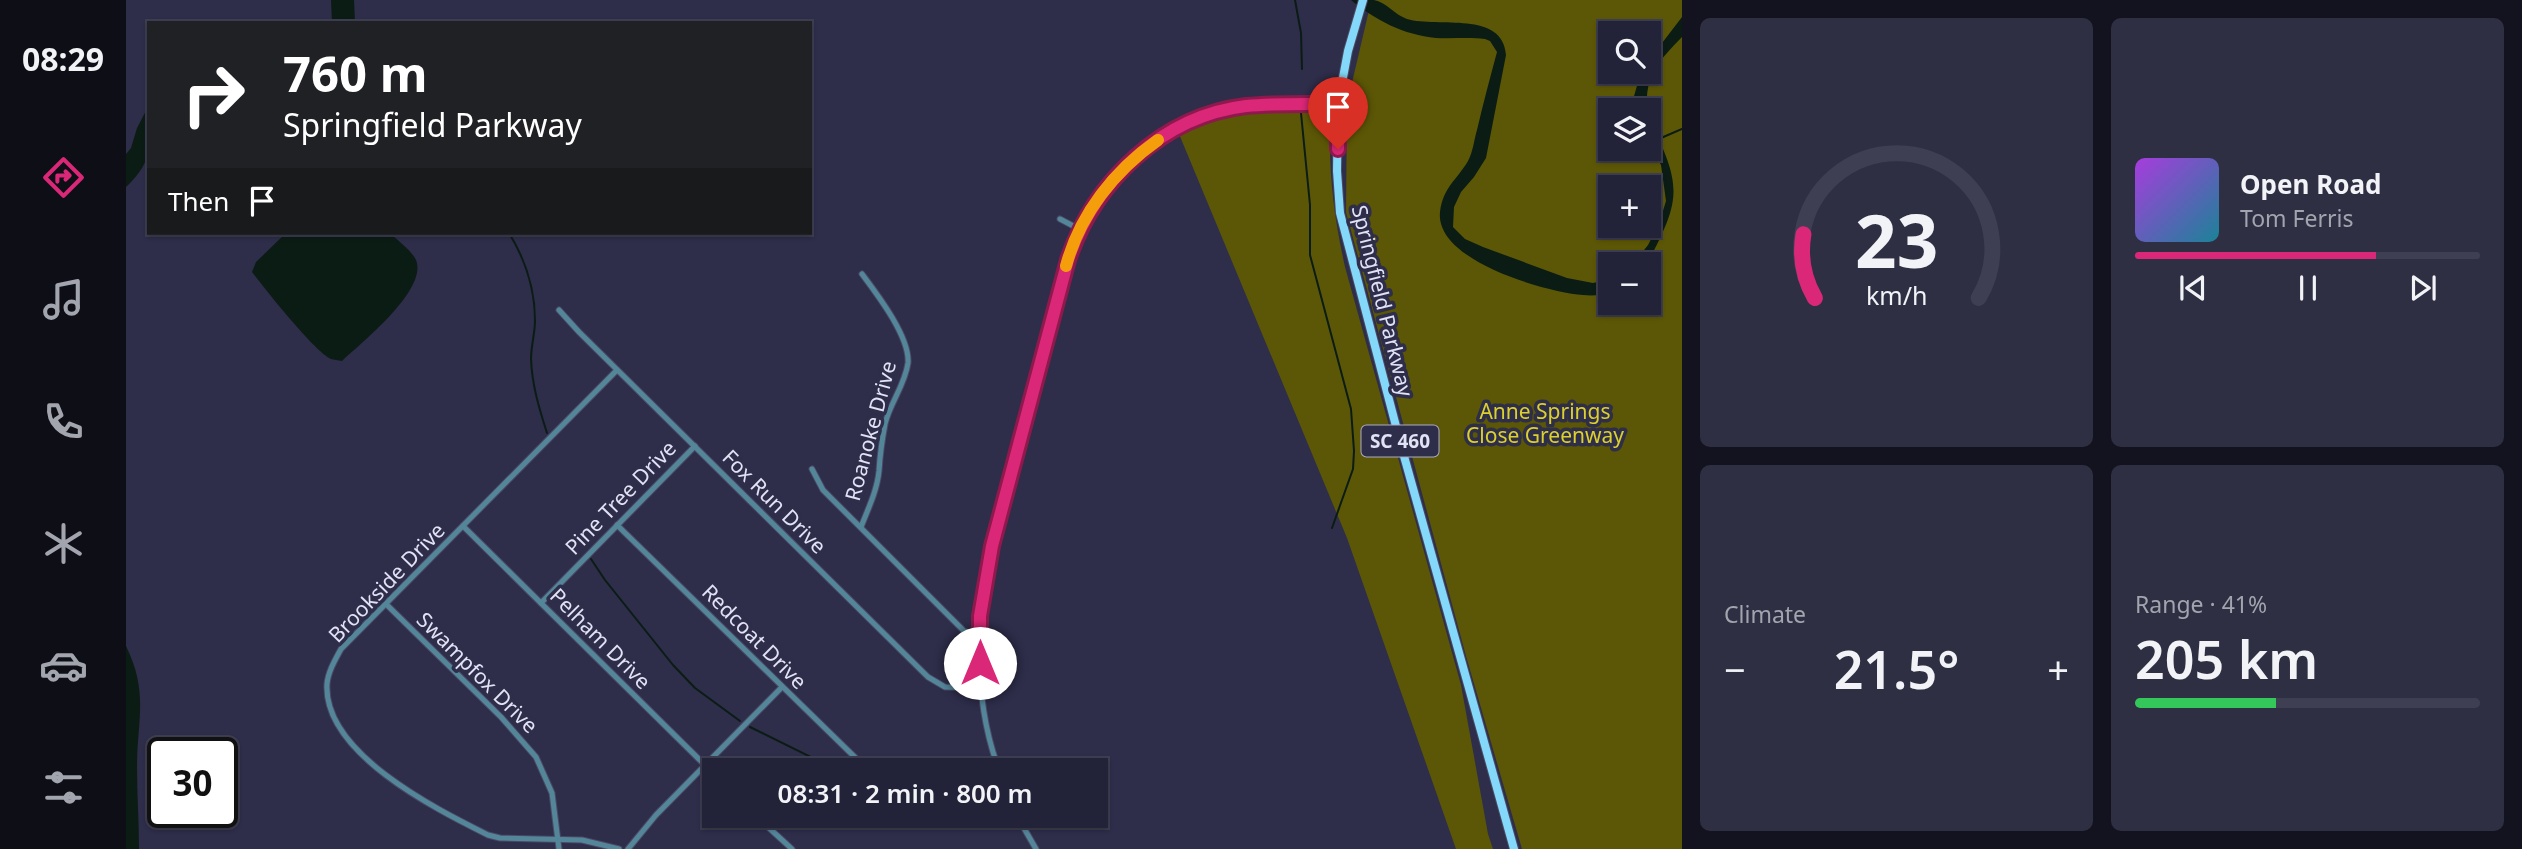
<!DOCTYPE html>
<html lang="en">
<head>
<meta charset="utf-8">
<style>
  body { margin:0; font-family:"Noto Sans",sans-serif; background:#2e2f43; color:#f1f3f6; height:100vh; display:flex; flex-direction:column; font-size:26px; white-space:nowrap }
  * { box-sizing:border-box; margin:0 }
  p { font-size:23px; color:#a2a4ae }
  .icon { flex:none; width:38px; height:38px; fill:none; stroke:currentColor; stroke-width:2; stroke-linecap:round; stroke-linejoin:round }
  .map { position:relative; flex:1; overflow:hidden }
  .details { display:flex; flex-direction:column; gap:18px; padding:18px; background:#13131f; width:840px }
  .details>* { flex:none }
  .hud { position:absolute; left:21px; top:21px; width:665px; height:214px; border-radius:0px; box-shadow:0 2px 5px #0004,0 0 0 2px #3f3f53; background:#202124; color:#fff; overflow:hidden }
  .buttons { position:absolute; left:1472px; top:21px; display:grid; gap:14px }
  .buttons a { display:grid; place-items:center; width:63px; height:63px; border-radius:0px; background:#222238; box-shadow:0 2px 5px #0004,0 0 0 2px #3f3f53; font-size:35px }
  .speed { position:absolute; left:21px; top:737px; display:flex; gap:14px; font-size:35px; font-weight:700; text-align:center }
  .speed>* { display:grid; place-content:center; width:91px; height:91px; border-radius:50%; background:#222238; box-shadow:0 2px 5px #0004,0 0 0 2px #3f3f53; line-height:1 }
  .speed .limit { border:4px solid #111; border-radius:10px; background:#fff; color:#111 }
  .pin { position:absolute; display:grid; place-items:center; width:60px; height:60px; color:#fff; margin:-72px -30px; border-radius:50% 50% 50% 0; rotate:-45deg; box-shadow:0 0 7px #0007 }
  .pin .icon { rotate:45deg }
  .me { position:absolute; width:77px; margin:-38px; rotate:0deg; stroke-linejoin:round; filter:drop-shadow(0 0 5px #0008) }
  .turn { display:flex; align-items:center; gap:24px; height:147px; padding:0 21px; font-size:32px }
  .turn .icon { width:91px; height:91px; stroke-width:2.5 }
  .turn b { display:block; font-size:49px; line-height:60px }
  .then { display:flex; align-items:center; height:66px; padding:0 21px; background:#0003; gap:14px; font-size:26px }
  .big { font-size:52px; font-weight:600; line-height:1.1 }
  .details .card { flex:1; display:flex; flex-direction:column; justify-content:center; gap:10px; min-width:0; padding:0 24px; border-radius:10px; background:#2e2f43 }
  .details .dial { align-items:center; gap:0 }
  .dial svg { height:182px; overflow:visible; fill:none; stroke:#3f3f53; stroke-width:7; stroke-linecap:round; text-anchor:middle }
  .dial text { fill:#f1f3f6; stroke:none }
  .song { display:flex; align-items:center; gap:21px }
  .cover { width:84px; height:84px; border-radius:10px; background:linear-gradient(135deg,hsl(280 70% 55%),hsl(190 70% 35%)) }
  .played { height:7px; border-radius:4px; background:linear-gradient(90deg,#db2777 70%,#3f3f53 70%) }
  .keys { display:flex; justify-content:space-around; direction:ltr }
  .heat { display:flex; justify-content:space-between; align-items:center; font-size:38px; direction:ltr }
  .charge { height:10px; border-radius:5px; background:linear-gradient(90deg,#34c759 41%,#3f3f53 0) }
  .details .tiles { flex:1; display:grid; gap:18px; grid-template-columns:repeat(2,1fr) }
  .trip { position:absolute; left:576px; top:758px; width:406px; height:70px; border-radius:0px; background:#222238; box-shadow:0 2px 5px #0004,0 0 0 2px #3f3f53; font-weight:600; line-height:70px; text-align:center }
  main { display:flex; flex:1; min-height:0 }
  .dock { display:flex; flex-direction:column; width:126px; justify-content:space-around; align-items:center; background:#0e0e16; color:#a2a4ae }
  .dock .icon { width:49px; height:49px }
  .dock .active { color:#db2777 }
  .dock b { font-size:32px; color:#f1f3f6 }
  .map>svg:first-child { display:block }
  .green { fill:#5c5706; fill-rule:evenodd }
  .water { fill:#0b1c15 }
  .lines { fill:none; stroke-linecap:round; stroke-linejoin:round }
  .stream { stroke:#0b1c15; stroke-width:2 }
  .minor-casing { stroke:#4b4a65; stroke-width:7 }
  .primary-casing { stroke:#4b4a65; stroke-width:10 }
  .minor { stroke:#54869a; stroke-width:5 }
  .primary { stroke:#84d8f9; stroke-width:8 }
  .route-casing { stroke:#8e194d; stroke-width:18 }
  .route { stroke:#db2777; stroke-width:12 }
  .slow { stroke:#f59e0b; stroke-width:12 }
  .labels { text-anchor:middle; stroke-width:7; stroke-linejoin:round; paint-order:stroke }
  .shield { fill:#2e2d4a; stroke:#abacc2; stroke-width:2 }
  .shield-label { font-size:19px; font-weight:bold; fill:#e1e2f5 }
  .street-label { font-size:21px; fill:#e1e2f5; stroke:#2e2d4a }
  .park-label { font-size:21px; fill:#dcd02d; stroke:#2e2d4a }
</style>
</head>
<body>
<main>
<nav class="dock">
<b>08:29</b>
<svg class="icon active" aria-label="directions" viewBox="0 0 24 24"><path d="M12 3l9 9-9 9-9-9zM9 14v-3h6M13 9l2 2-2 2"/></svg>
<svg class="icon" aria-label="music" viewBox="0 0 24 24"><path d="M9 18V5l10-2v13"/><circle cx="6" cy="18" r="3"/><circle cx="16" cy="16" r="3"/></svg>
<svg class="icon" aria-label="phone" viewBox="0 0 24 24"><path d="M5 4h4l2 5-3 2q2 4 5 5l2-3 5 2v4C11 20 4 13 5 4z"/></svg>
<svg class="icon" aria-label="climate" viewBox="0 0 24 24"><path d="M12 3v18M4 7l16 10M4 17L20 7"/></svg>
<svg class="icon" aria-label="car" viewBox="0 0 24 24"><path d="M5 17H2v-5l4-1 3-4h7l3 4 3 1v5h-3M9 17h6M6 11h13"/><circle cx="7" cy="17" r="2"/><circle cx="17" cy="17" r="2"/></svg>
<svg class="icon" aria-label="filters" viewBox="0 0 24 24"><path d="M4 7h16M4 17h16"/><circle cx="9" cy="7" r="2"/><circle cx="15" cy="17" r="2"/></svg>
</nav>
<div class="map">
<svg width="1556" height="849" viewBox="0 0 1556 849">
  <rect width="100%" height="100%" fill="#2e2d4a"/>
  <!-- green -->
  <g class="green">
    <path d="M1237,0H1556V849H1396L1340,656L1220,212L1221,104L1244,6ZM1484,33H1522V72H1484ZM1484,110H1522V149H1484ZM1484,187H1522V226H1484ZM1484,264H1522V303H1484Z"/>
    <path d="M1198,108C1207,119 1204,132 1204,145C1204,187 1210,226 1219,267L1335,685L1362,834L1367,849H1330L1221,538L1053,134L1087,120L1118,113Z"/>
  </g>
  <!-- water -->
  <g class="water">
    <polygon points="205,0 228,0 229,23 206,23"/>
    <path d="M1225,0C1232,0 1241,0 1248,0C1260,2 1269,15 1281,19C1312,28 1377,10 1380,55L1360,158L1348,177L1335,192L1328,207L1327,227L1339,239L1357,247L1441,278L1467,283L1484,279V294C1475,295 1466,296 1457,295C1420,292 1309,261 1314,212C1317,187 1331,180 1342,161C1347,152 1348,140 1351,130C1357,104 1364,78 1371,52L1364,41L1359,39C1343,37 1326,39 1310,38C1278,35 1249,20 1225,0Z"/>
    <path d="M1556,17V37C1532,62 1519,74 1521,110H1506V103L1515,72H1522L1523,60Z"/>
    <path d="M23,105C23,143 30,159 0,187V154L5,148L11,128Z"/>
    <path d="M1523,118C1556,187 1556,197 1521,264H1507L1522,245L1533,224L1540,201L1535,165L1523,145Z"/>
    <path d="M160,233H264C271,240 286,251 290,260C302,290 235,343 216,361C212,360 208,360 205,359C188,351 139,289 126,272L130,262Z"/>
    <path d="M0,646C23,693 11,719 11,768C11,795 13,822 13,849H0Z"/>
  </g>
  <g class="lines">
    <!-- stream -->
    <g class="stream">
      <polyline points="1169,0 1175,33 1176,69"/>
      <polyline points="1175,113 1184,205 1184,255 1225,409 1228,451 1227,469 1206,528"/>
      <polyline points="1535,138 1556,129"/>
      <path d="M383,233C399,259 409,290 409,321C409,333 405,346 405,359C406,385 413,408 421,433"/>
      <polyline points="465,559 479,580 547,665 569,688 614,721"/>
      <polyline points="624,727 711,770"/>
      <polyline points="838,816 842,819"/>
    </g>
    <!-- minor casing -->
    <g class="minor-casing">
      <g id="minor">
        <polyline points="934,219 953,229"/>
        <polyline points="433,310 453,332 802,677 819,687 854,688"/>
        <path d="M491,370L215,649C209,660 202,672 201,684C197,753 310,809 362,835L374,838L456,840L493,849"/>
        <polyline points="686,469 697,490 838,631 853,638"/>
        <polyline points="491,525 742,770"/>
        <polyline points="337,526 588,774"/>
        <path d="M735,527C742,509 751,491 753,471C754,455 756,440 759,424C764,403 779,385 782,363C784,337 751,294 736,274"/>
        <polyline points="415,603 569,446"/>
        <polyline points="260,604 375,717 410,757 426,793 433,849"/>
        <path d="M873,770C855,722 851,670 854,619C858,547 885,471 904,402C913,366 923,330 932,295C938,274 943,253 951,234C960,212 976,190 992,173C1057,106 1125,103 1212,104"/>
        <polyline points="630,816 666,849"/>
        <polyline points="891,816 910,849"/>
        <polyline points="502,849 530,815 656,687"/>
      </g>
    </g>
    <!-- primary casing -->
    <g class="primary-casing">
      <polyline id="primary" points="1237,0 1222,51 1212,104 1211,171 1214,213 1276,449 1388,849"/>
    </g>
    <!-- minor -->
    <use href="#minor" class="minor"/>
    <!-- primary -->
    <use href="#primary" class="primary"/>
  </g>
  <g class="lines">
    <!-- route casing -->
    <g class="route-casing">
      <path id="route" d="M854,663V616L866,546L942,260C968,182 1036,116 1120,106C1150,103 1182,104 1212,104V149"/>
    </g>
    <!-- route -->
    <use href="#route" class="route"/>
    <!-- slow -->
    <path class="slow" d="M940,266C954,214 988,171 1032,140"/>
  </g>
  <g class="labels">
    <!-- shield labels -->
    <rect class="shield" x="1235.5" y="425.5" width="77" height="31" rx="5"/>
    <g class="shield-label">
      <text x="1274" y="448">SC 460</text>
    </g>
    <!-- street labels -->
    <g class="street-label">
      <text transform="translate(1256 301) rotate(76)" y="7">Springfield Parkway</text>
      <text transform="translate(745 431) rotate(-75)" y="7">Roanoke Drive</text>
      <text transform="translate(495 498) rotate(-46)" y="7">Pine Tree Drive</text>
      <text transform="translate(648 502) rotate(45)" y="7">Fox Run Drive</text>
      <text transform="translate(261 583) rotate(-46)" y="7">Brookside Drive</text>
      <text transform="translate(628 637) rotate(45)" y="7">Redcoat Drive</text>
      <text transform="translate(474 639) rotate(45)" y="7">Pelham Drive</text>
      <text transform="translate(351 673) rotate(45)" y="7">Swampfox Drive</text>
    </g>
    <!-- park labels -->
    <g class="park-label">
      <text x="1419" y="419">Anne Springs<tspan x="1419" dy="24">Close Greenway</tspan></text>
    </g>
  </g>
</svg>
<div class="buttons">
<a><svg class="icon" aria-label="search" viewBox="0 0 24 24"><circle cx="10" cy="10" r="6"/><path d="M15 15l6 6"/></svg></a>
<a><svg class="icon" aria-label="layers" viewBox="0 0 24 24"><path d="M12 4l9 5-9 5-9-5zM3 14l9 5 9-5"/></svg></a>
<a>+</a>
<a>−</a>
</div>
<div class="speed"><div class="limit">30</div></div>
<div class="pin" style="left:1212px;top:149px;background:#d93025"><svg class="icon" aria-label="arrive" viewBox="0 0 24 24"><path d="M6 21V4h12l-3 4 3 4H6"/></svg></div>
<svg class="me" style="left:854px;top:663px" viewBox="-20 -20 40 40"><circle r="19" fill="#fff"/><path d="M0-13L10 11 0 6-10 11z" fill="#db2777"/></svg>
<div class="trip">08:31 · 2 min · 800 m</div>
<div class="hud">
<div class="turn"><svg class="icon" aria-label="right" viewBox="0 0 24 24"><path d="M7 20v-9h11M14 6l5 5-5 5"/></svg><div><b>760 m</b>Springfield Parkway</div></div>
<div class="then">Then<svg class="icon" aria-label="arrive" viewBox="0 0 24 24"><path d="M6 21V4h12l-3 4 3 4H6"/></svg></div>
</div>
</div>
<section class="details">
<div class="tiles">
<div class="card dial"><svg viewBox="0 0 100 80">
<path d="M14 69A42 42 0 1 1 86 69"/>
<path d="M14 69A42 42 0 0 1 9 41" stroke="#db2777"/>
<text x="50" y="56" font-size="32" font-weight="700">23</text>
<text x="50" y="72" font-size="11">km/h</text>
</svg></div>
<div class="card">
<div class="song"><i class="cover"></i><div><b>Open Road</b><p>Tom Ferris</p></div></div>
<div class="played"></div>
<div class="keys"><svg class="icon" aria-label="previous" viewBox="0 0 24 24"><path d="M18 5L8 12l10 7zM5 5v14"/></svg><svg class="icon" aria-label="pause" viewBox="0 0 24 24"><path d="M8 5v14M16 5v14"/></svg><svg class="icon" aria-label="next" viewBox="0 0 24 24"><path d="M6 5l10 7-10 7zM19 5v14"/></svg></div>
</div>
<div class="card"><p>Climate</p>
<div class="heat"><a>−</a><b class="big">21.5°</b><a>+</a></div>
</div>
<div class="card"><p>Range · 41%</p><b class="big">205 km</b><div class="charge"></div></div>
</div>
</section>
</main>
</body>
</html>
